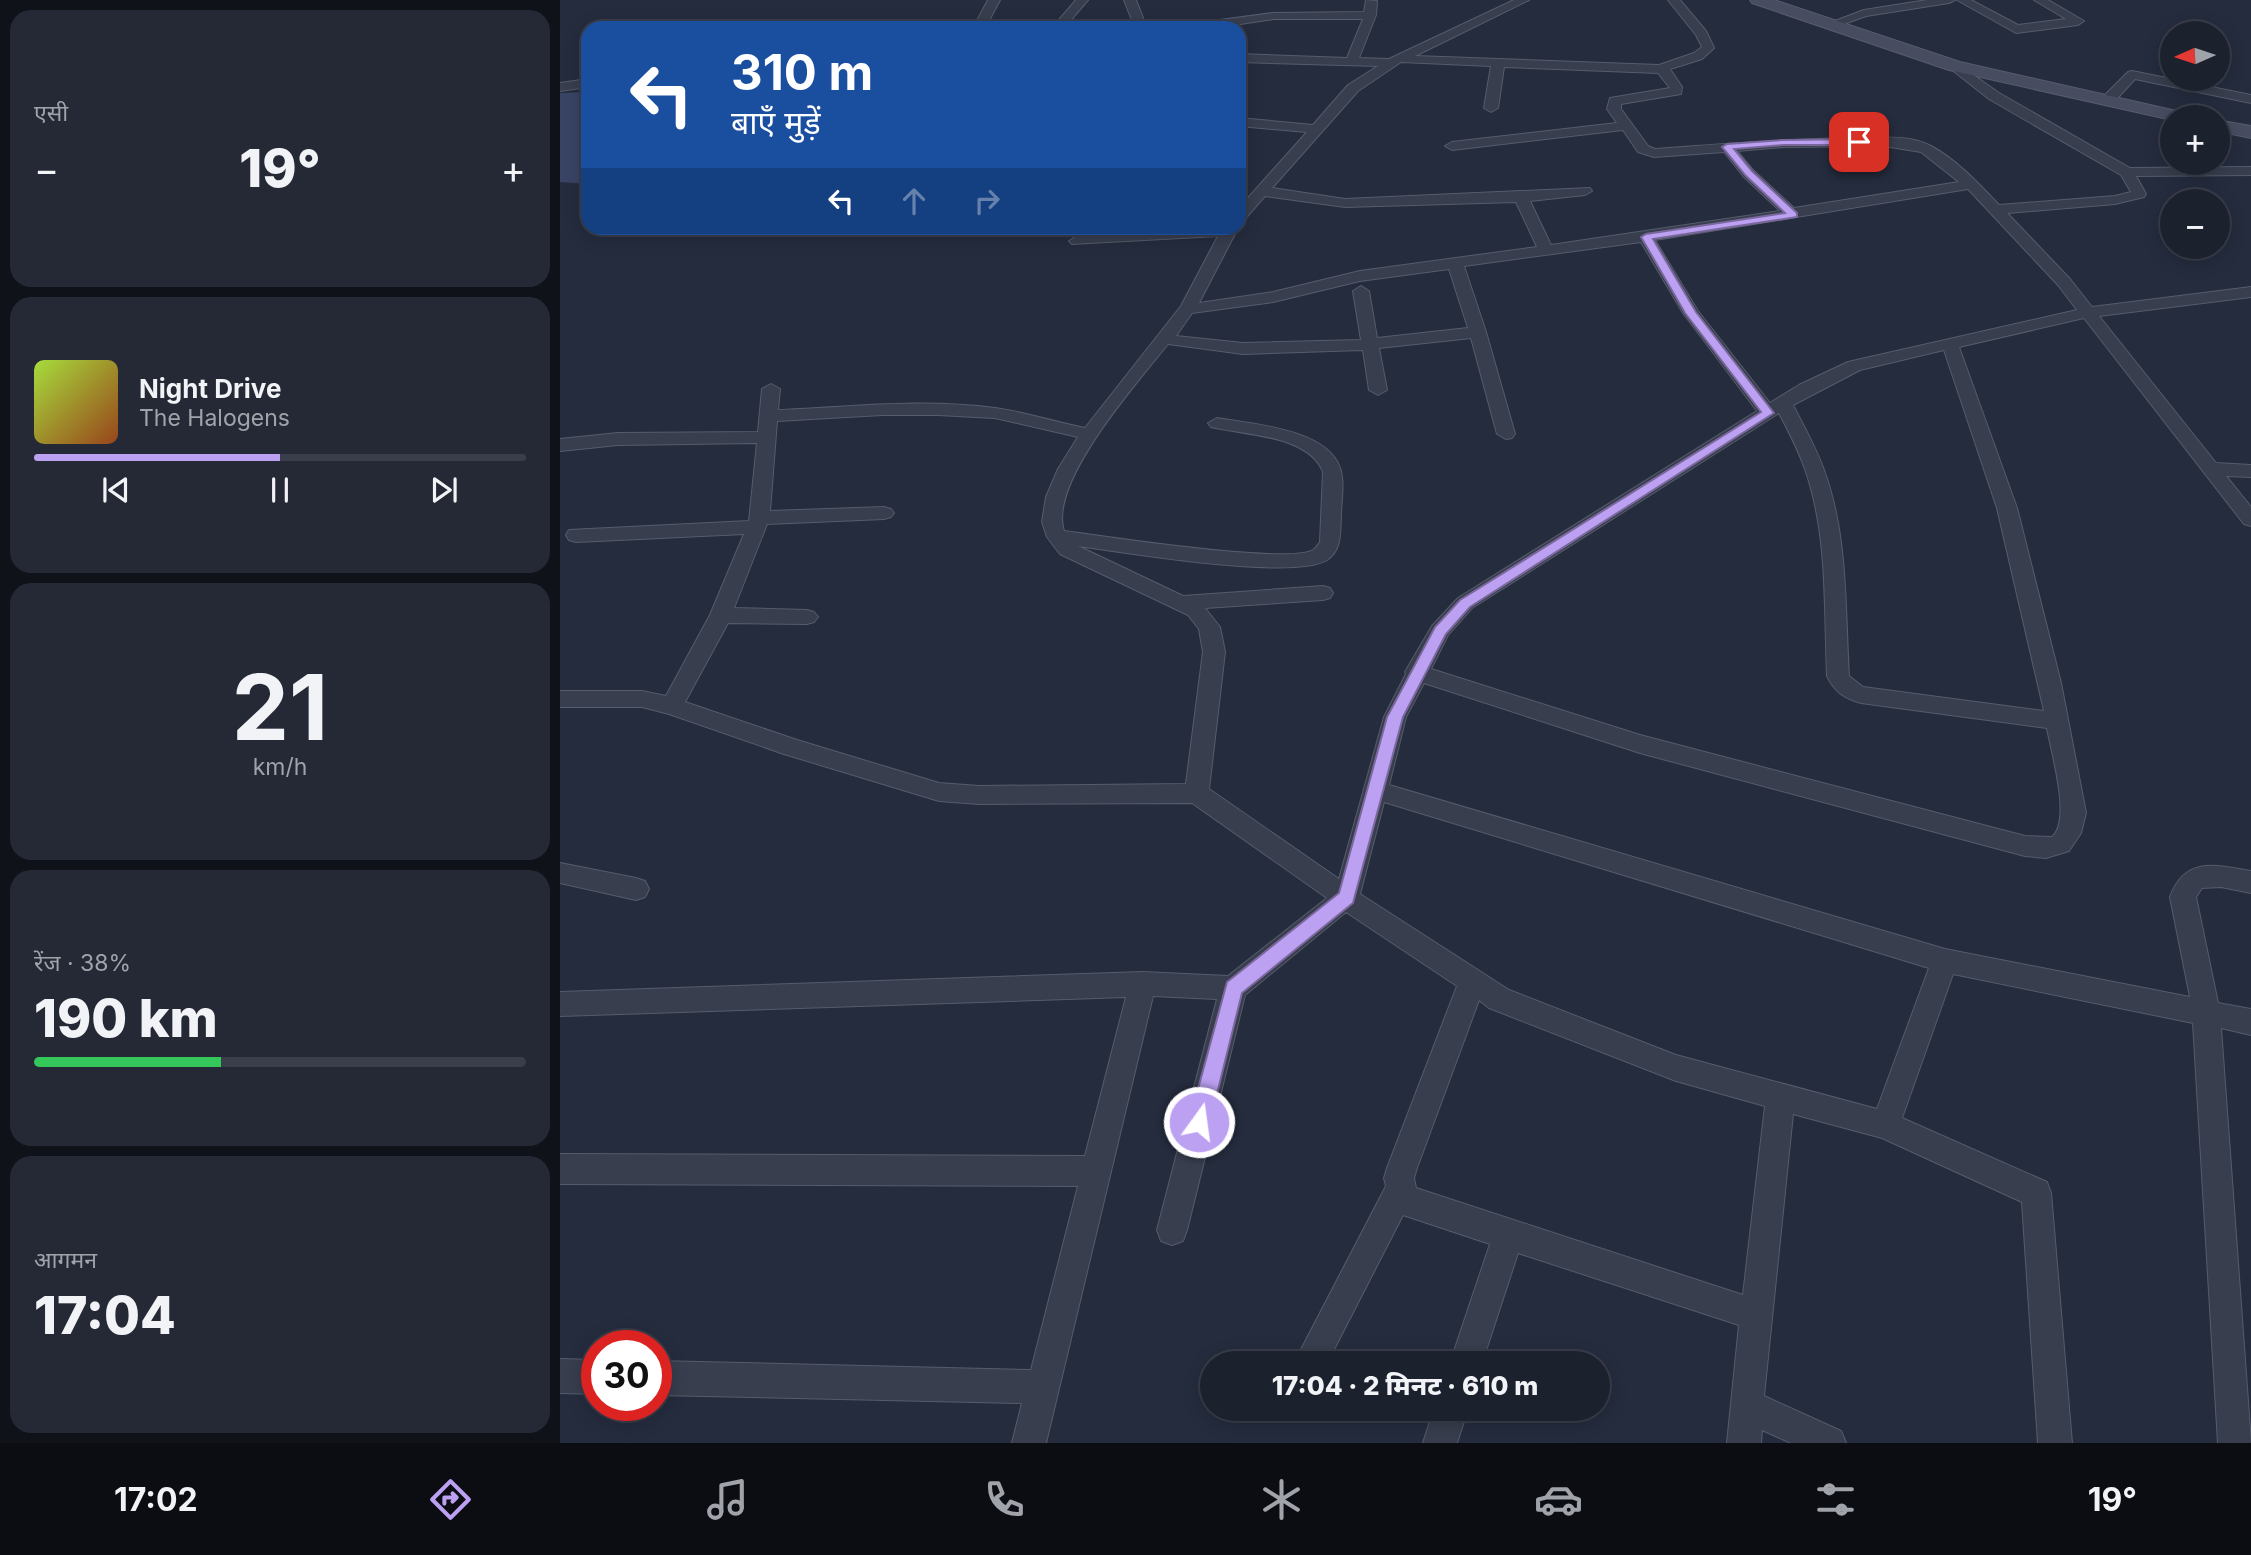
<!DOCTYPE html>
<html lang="hi">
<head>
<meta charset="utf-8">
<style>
  body { margin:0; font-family:Inter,"Noto Sans Devanagari",sans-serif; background:#252936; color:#f1f3f6; height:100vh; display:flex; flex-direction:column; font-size:26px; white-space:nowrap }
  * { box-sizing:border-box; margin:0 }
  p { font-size:23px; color:#a0a3aa }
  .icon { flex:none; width:38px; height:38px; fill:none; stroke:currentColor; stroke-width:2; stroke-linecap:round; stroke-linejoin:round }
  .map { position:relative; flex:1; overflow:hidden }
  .panel { display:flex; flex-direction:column; gap:10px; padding:10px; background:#0f1219; width:560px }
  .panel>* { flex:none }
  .hud { position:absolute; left:21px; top:21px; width:665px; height:214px; border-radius:21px; box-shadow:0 4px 18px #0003,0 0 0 2px #3a3e4a; background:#1a4fa0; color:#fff; overflow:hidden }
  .needle { width:46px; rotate:267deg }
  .tools { position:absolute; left:1600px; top:21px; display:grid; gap:14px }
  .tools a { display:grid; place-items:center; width:70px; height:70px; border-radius:50%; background:#1c212e; box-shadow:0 4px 18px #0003,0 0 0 2px #3a3e4a; font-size:35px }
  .speed { position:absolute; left:21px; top:1330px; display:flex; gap:14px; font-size:35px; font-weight:700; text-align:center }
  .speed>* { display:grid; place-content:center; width:91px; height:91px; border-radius:50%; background:#1c212e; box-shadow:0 4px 18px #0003,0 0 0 2px #3a3e4a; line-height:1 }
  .speed .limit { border:10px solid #d22; background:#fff; color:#111 }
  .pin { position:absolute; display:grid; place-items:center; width:60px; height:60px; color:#fff; margin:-30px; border-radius:14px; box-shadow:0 4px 10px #0006 }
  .me { position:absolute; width:77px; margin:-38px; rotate:14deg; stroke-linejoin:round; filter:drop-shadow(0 0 5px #0008) }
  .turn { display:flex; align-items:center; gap:24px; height:147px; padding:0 35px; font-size:32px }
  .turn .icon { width:91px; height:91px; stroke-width:2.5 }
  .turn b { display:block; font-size:49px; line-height:60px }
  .lanes { display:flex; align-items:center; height:66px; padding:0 35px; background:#0003; justify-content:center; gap:35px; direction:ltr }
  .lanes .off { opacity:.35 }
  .big { font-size:52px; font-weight:800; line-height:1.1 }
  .panel .card { flex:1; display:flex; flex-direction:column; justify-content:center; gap:10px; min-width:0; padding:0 24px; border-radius:21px; background:#252936 }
  .panel .dial { align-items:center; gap:0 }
  .dial b { font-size:91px; line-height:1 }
  .song { display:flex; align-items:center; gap:21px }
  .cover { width:84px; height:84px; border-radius:10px; background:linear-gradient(135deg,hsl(80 70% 55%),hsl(20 70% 35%)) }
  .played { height:7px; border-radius:4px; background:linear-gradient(90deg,#bca0f2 50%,#3a3e4a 50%) }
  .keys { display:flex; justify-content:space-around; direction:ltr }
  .heat { display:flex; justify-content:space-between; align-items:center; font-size:38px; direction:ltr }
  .charge { height:10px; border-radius:5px; background:linear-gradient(90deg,#34c759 38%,#3a3e4a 0) }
  .trip { position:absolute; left:640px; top:1351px; width:410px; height:70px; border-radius:35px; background:#1c212e; box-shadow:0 4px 18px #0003,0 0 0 2px #3a3e4a; font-weight:800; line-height:70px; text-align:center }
  .tab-bar { display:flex; height:112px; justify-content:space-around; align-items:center; background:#0b0d12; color:#a0a3aa }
  .tab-bar .icon { width:49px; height:49px }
  .tab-bar .current { color:#bca0f2 }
  .tab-bar b { font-size:32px; color:#f1f3f6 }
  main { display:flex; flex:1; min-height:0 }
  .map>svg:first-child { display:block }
  .water { fill:#394465 }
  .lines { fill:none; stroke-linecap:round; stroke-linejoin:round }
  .street-casing { stroke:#565c6c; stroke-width:2 }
  .secondary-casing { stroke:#565c6c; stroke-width:2 }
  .street { fill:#383e4e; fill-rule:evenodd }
  .secondary { fill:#474c61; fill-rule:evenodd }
  .route { fill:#bca0f2; stroke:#7a689d; stroke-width:2 }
</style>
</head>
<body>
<main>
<section class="panel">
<div class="card"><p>एसी</p>
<div class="heat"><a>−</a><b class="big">19°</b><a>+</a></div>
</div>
<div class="card">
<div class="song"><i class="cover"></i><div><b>Night Drive</b><p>The Halogens</p></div></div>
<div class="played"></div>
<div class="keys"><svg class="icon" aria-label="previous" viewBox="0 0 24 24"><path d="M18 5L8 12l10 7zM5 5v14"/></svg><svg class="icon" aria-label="pause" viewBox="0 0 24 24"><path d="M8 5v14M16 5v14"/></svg><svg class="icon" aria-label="next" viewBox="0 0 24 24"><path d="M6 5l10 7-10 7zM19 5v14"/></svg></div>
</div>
<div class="card dial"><b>21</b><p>km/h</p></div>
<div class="card"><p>रेंज · 38%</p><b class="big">190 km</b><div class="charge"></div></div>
<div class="card"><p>आगमन</p><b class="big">17:04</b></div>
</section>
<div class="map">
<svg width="1691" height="1443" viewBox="0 0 1691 1443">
  <rect width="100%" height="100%" fill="#252c3e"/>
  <!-- water -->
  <polygon class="water" points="28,92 28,184 0,182 0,93"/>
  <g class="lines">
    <!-- street casing -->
    <g class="street-casing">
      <g id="street">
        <polygon points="428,0 440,0 425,28 413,28"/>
        <polygon points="516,0 528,0 504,28 492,28"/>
        <polygon points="564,0 576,0 587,28 575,28"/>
        <path d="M806,0L817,1L816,15L799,58L829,59L954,0H969L855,56L1099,65L1134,53L1142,47L1136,35L1108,0H1120L1146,31L1154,48L1142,59L1110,69L1122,87L1121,94L1061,104V109L1088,146L1095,149C1161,144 1226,139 1292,138C1316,138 1349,134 1371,146C1397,160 1419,184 1439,205L1555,196L1571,192L1561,175L1429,99L1391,69V63L1395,62L1439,93L1570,168L1691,167V175L1576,176L1586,194L1584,197L1555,204L1447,213L1510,279L1532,307L1691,287V297L1539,316L1656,463L1691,465V477L1666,476L1691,507V526L1684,524L1524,318L1399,347L1457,508L1501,683L1526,813L1521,833L1509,851L1486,858L1465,856L1080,753L864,683L846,717L829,785L1385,949L1630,997L1610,897C1625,856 1656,865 1691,871V893L1661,887L1642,888L1636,897L1658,1003L1691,1009V1035L1661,1028L1691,1443H1658L1633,1023L1393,974L1342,1118L1487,1182L1491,1193L1512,1443H1478L1462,1202L1322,1138L1233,1114L1204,1396L1281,1431L1286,1443H1231L1202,1430L1201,1443H1167L1179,1325L958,1253L922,1363H890L930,1244L843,1215L767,1363H734L826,1186L824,1178L827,1168L897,986L786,912L685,995L627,1230L623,1241L612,1245L601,1241L597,1230L657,999L593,996L486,1443H452L462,1403L96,1395V1361L471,1370L518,1186L0,1184V1154L525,1156L566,997L0,1016V992L583,972L668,976L767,898L632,803L419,804L379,801L224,754L109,714L82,707H0V691H82L106,696L150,615L184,534L16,542L9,540L6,535L9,530L189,521L197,443L58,445L0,451V439L58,433L198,432L202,389L211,384L220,389L218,410C290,407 363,398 435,408C465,412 495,422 525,428L621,306L658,236L512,244L509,241L517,236L678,228L639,303L713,292L800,271L977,247L956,202L785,207L705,196L684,220L679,221V208L747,132L679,126V118L753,125L788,85L818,66L679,62V54L787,58L803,19H713L654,28H624L630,24L713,13L804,12ZM841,62L931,66L924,108L931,112L938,108L944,67L1098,73L1110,88L1050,98L1047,109L1057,123L892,142L885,146L892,150L1063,130L1078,152L1094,157L1164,152L1183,176L1220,211L991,245L970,201L1025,195L1032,191L1030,188L785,199L712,188L798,91ZM1324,146L1361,152L1399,182L1234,208L1193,170L1177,151L1223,147ZM1408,189L1498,285L1517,310L1288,362L1239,385L1210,403L1138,311L1095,240ZM1081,242L1123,313L1197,411L898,598L872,626L845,672L846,674L824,717L779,879L649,789L665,652L660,627L645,608L763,600L770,598L773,593L770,588L763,586L623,596L518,546C563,552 733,581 767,560C782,550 780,532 781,516C781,502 785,482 780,468C767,429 692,424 657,418L648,423L651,427C684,435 749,435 763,472L760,542C758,545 756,548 753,550C728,565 543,536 504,531C488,482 578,382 608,344L683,354L803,350L809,390L818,395L827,390L819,348L911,338L937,434L946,439L952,438L955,434L926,332L904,266ZM889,269L908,328L817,338L809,291L801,286L793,291L801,340L683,343L616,336L632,313L713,302L800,281ZM1384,350L1437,508L1484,711L1303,687L1289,676C1285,609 1288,537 1265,473C1257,449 1244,427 1233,405L1300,370ZM1219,413C1229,432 1239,451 1246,472C1268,537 1264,608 1267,676C1275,692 1284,698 1301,703L1487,728C1491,752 1512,820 1492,837L1465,836L1080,735L871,669L888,635L912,608ZM322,415H378L435,418L518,437L498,469L486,497L482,522L487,537L500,554L628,615L639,629L643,652L626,784L419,786L379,783L237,740L125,702L168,623L247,624L254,622L258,617L254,612L247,610L174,608L207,524L324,519L331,517L334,513L331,509L324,507L210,511L217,421ZM824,802L1369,968L1317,1109L1116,1055L949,990L800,894ZM919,1000L929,1008L1116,1081L1205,1106L1183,1295L856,1188L854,1178L857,1168Z"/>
        <polygon points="1367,0 1395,0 1389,3 1306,16 1273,28 1267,24 1304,10"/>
        <polygon points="1397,0 1411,0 1458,25 1506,19 1474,0 1488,0 1524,21 1518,25 1456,33"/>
        <polygon points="1572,71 1691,95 1691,103 1575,79 1552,104 1542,104 1542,98 1568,72"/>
        <polygon points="28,79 28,87 0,91 0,83"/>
        <polygon points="0,863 76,878 85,881 89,889 85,897 76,900 0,883"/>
        <polygon points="0,1359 37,1360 37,1394 0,1393"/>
        <polygon points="874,1409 908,1409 897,1443 863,1443"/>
      </g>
    </g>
    <!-- secondary casing -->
    <g class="secondary-casing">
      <g id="secondary">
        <polygon points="1190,0 1214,0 1400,62 1621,112 1630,117 1612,117 1612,120 1389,70 1192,3"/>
        <polygon points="1657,120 1691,126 1691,138 1657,131"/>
      </g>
    </g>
    <!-- street -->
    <use href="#street" class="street"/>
    <!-- secondary -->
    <use href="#secondary" class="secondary"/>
  </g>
  <!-- route -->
  <polygon class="route" points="1223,140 1299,139 1303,142 1299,145 1223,145 1174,149 1192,171 1237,213 1237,217 1093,239 1136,312 1214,413 910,607 886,634 843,717 793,903 682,993 650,1122 647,1129 639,1132 632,1129 629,1122 667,982 779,893 827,717 875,627 900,600 1201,412 1125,313 1081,237 1086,234 1225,213 1185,175 1162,147 1167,144"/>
</svg>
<div class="tools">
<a><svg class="needle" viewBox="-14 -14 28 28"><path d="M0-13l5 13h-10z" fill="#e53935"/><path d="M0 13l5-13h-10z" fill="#a0a3aa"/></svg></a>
<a>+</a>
<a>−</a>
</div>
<div class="speed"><div class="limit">30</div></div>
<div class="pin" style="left:1299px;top:142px;background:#d93025"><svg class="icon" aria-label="arrive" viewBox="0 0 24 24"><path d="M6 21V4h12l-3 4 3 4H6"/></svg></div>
<svg class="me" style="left:639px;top:1122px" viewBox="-20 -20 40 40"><circle r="17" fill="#bca0f2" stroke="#fff" stroke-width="3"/><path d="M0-11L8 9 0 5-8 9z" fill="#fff"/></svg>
<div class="trip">17:04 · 2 मिनट · 610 m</div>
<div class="hud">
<div class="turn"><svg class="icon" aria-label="left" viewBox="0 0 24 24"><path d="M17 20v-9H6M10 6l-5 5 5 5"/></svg><div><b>310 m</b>बाएँ मुड़ें</div></div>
<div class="lanes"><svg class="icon" aria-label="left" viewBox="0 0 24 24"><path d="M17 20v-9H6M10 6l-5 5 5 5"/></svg><svg class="icon off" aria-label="ahead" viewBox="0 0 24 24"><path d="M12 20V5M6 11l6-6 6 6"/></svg><svg class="icon off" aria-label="right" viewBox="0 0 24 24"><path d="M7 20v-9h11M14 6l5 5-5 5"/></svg></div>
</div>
</div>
</main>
<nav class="tab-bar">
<b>17:02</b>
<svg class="icon current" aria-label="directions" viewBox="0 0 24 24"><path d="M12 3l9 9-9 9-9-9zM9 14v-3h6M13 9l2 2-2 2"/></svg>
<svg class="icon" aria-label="music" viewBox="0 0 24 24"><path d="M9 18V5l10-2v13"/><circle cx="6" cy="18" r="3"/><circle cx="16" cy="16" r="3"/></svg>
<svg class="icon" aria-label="phone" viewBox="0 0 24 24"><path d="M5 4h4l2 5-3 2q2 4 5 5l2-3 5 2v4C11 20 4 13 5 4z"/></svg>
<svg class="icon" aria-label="climate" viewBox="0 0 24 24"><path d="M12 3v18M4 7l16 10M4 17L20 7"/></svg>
<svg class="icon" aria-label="car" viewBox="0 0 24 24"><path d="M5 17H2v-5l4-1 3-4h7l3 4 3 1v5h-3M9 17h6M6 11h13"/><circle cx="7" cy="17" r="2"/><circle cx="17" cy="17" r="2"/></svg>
<svg class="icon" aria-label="filters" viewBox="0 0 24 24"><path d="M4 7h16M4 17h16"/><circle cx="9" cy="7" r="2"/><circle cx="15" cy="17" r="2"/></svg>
<b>19°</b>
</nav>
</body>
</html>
